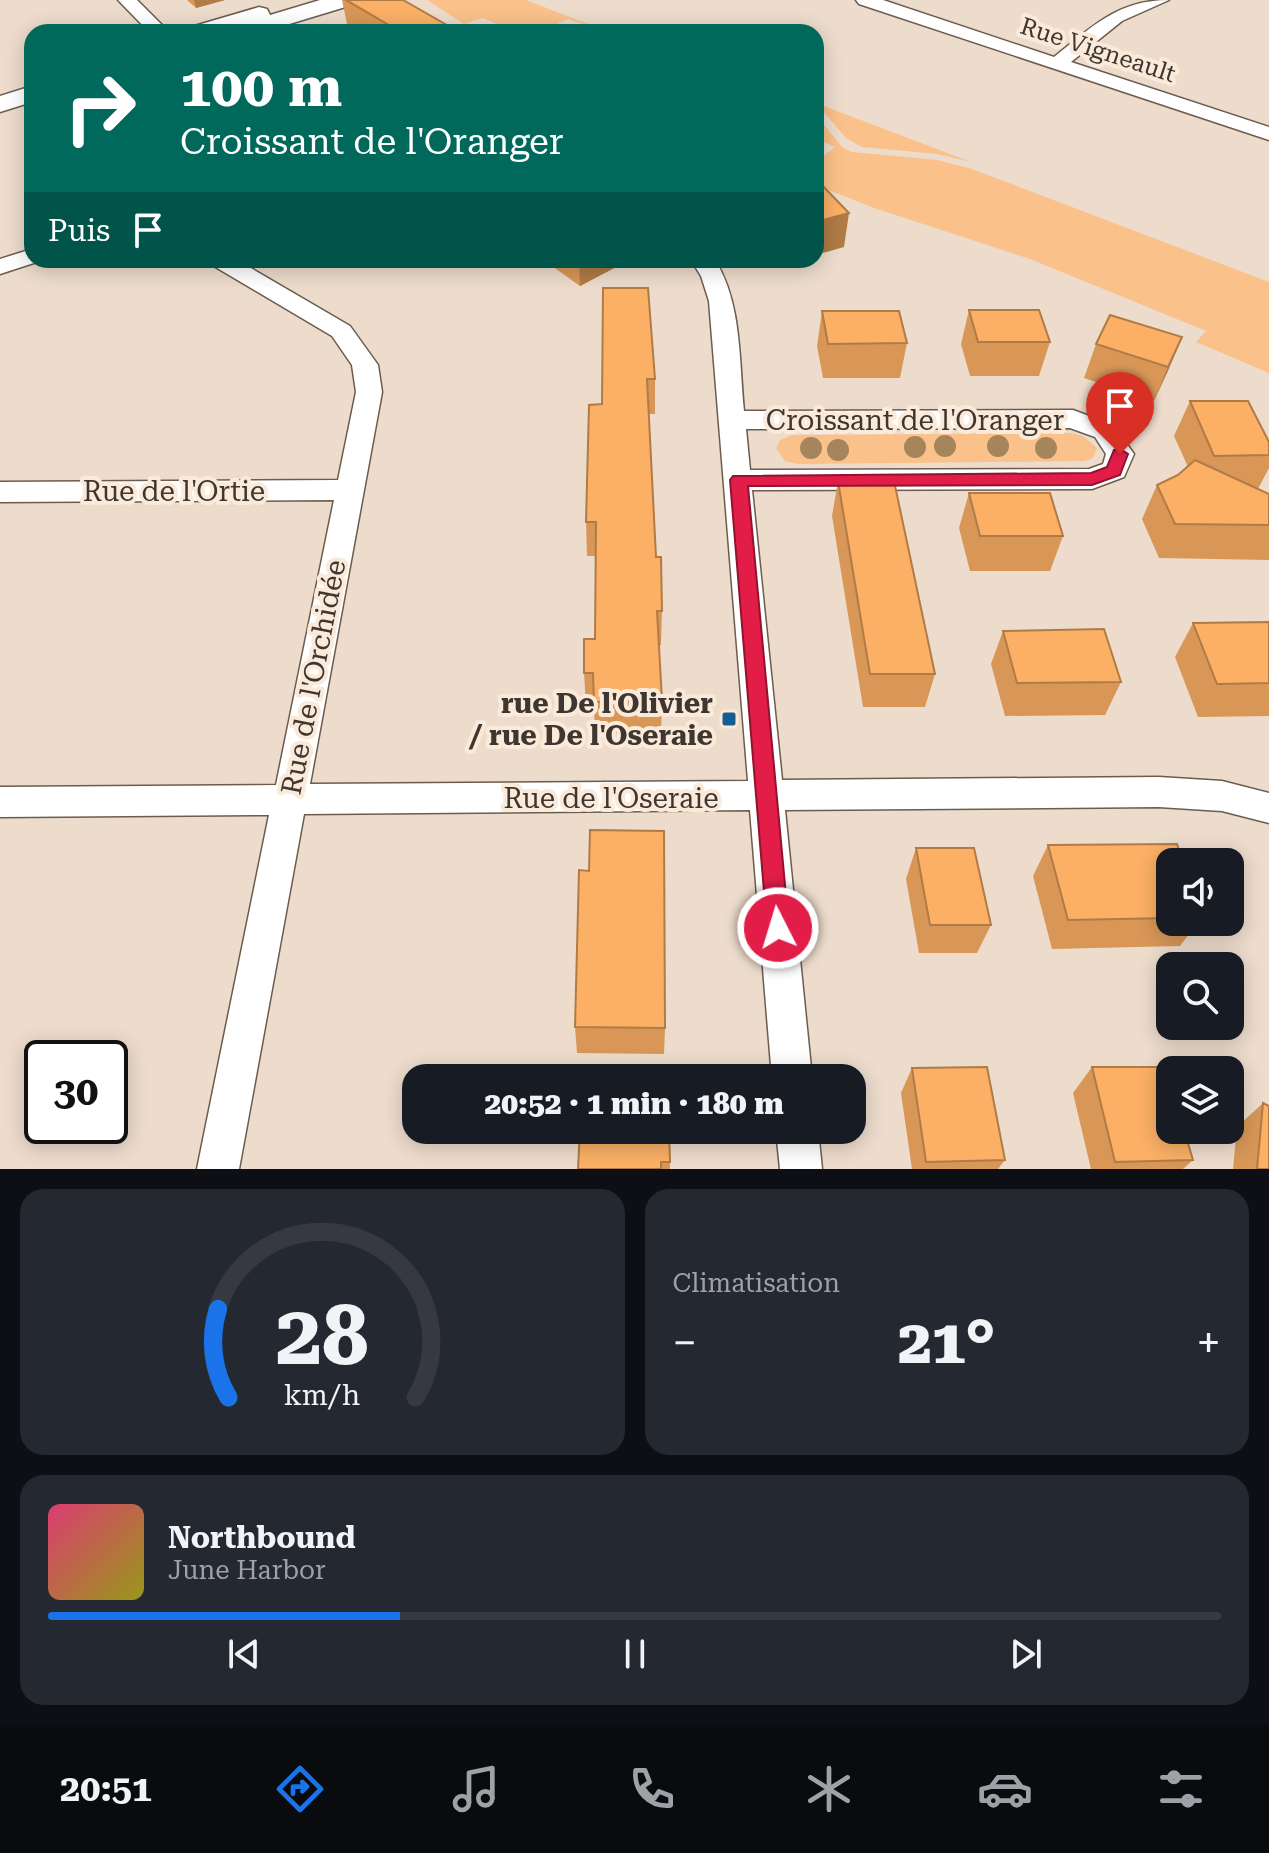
<!DOCTYPE html>
<html lang="fr">
<head>
<meta charset="utf-8">
<style>
  body { margin:0; font-family:"Roboto Serif",serif; background:#242831; color:#f1f3f6; height:100vh; display:flex; flex-direction:column; font-size:30px; white-space:nowrap }
  * { box-sizing:border-box; margin:0 }
  p { font-size:26px; color:#9ea1a6 }
  .icon { flex:none; width:44px; height:44px; fill:none; stroke:currentColor; stroke-width:2; stroke-linecap:round; stroke-linejoin:round }
  .map { position:relative; height:1169px; overflow:hidden }
  .side { display:flex; flex-direction:column; gap:20px; padding:20px; background:#0d0f14; flex:1 }
  .side>* { flex:none }
  .top-card { position:absolute; left:24px; top:24px; width:800px; height:244px; border-radius:24px; box-shadow:0 4px 20px #0003; background:#00695c; color:#fff; overflow:hidden }
  .controls { position:absolute; left:1156px; top:848px; display:grid; gap:16px }
  .controls a { display:grid; place-items:center; width:88px; height:88px; border-radius:16px; background:#171b24; box-shadow:0 4px 20px #0003; font-size:40px }
  .speed { position:absolute; left:24px; top:1040px; display:flex; gap:16px; font-size:40px; font-weight:700; text-align:center }
  .speed>* { display:grid; place-content:center; width:104px; height:104px; border-radius:50%; background:#171b24; box-shadow:0 4px 20px #0003; line-height:1 }
  .speed .limit { border:4px solid #111; border-radius:12px; background:#fff; color:#111 }
  .pin { position:absolute; display:grid; place-items:center; width:68px; height:68px; color:#fff; margin:-82px -34px; border-radius:50% 50% 50% 0; rotate:-45deg; box-shadow:0 0 8px #0007 }
  .pin .icon { rotate:45deg }
  .me { position:absolute; width:88px; margin:-44px; rotate:355deg; stroke-linejoin:round; filter:drop-shadow(0 0 6px #0008) }
  .turn { display:flex; align-items:center; gap:28px; height:168px; padding:0 24px; font-size:36px }
  .turn .icon { width:104px; height:104px; stroke-width:2.5 }
  .turn b { display:block; font-size:56px; line-height:68px }
  .then { display:flex; align-items:center; height:76px; padding:0 24px; background:#0003; gap:16px; font-size:30px }
  .big { font-size:60px; font-weight:800; line-height:1.1 }
  .side .widget { flex:1; display:flex; flex-direction:column; justify-content:center; gap:12px; min-width:0; padding:0 28px; border-radius:24px; background:#242831 }
  .side .dial { align-items:center; gap:0 }
  .dial svg { height:208px; overflow:visible; fill:none; stroke:#363941; stroke-width:7; stroke-linecap:round; text-anchor:middle }
  .dial text { fill:#f1f3f6; stroke:none }
  .song { display:flex; align-items:center; gap:24px }
  .cover { width:96px; height:96px; border-radius:12px; background:linear-gradient(135deg,hsl(340 70% 55%),hsl(60 70% 35%)) }
  .played { height:8px; border-radius:4px; background:linear-gradient(90deg,#1a73e8 30%,#363941 30%) }
  .keys { display:flex; justify-content:space-around; direction:ltr }
  .heat { display:flex; justify-content:space-between; align-items:center; font-size:44px; direction:ltr }
  .side .tiles { flex:1; display:grid; gap:20px; grid-template-columns:1fr 1fr }
  .widget:last-child { grid-column:span 2 }
  .trip { position:absolute; left:402px; top:1064px; width:464px; height:80px; border-radius:24px; background:#171b24; box-shadow:0 4px 20px #0003; font-weight:800; line-height:80px; text-align:center }
  .dock { display:flex; height:128px; justify-content:space-around; align-items:center; background:#090b0e; color:#9ea1a6 }
  .dock .icon { width:56px; height:56px }
  .dock .current { color:#1a73e8 }
  .dock b { font-size:36px; color:#f1f3f6 }
  .map>svg:first-child { display:block }
  .green { fill:#fac18a }
  .lines { fill:none; stroke-linecap:round; stroke-linejoin:round }
  .minor-casing { stroke:#6b5c4e; stroke-width:3 }
  .tertiary-casing { stroke:#6b5c4e; stroke-width:3 }
  .minor { fill:#fff; fill-rule:evenodd }
  .tertiary { fill:#fff; fill-rule:evenodd }
  .tree { fill:#a7855c }
  .wall { fill:#d89757 }
  .shaded-wall { fill:#b07b47 }
  .building { fill:#fbb065; stroke:#b07b47; stroke-width:2 }
  .route { fill:#e11d48; stroke:#92132f; stroke-width:2 }
  .poi-dot { fill:#185d92; stroke:#fbe9d9; stroke-width:3 }
  .labels { text-anchor:middle; stroke-width:8; stroke-linejoin:round; paint-order:stroke }
  .far-street-label { font-size:24px; fill:#3e3731; stroke:#fbe9d9 }
  .street-label { font-size:28px; fill:#3e3731; stroke:#fbe9d9 }
  .poi-label { font-size:28px; font-weight:bold; fill:#3e3731; stroke:#fbe9d9; text-anchor:end }
</style>
</head>
<body>
<div class="map">
<svg width="1269" height="1169" viewBox="0 0 1269 1169">
  <rect width="100%" height="100%" fill="#eddccc"/>
  <!-- green -->
  <g class="green">
    <path d="M427,0H526L608,32L568,19C530,37 520,34 483,18L464,24Z"/>
    <polygon points="816,103 971,162 937,154 862,147 846,138"/>
    <polygon points="816,115 843,148 852,152 938,160 972,169 1269,282 1269,373 1196,342 1206,331 1030,259 874,208 816,185 816,162 835,147 816,139"/>
    <polygon points="1071,433 1083,436 1097,448 1093,458 1085,461 798,464 785,461 776,448 780,440 792,435"/>
  </g>
  <g class="lines">
    <!-- minor casing -->
    <g class="minor-casing">
      <g id="minor">
        <polygon points="118,0 137,0 169,32 149,32"/>
        <path d="M856,0H883L1054,57C1093,26 1118,0 1169,0L1122,21L1071,62L1269,127V140L859,4Z"/>
        <polygon points="32,249 32,260 40,261 0,274 0,259"/>
        <path d="M208,260H237L350,326L378,365L382,392L310,784L748,781L709,301L701,276L691,260H715C742,303 739,361 744,411L1073,410L1113,425L1134,454L1124,477L1092,489L752,490L782,780L1159,777L1222,781L1269,793V823L1222,811L1159,807L785,810L812,1078H772L750,810L304,814L239,1169H197L269,815L0,817V787L276,785L334,500L0,502V482L338,480L356,392L352,365L332,336L212,265ZM1070,428L1095,437L1106,454L1103,464L1089,469L750,470L746,429Z"/>
        <polygon points="776,1130 818,1130 822,1169 780,1169"/>
      </g>
    </g>
    <!-- tertiary casing -->
    <g class="tertiary-casing">
      <g id="tertiary">
        <polygon points="320,0 355,0 352,5 263,32 187,32 191,27 259,7 267,9 270,15"/>
        <polygon points="32,86 32,102 0,112 0,96"/>
      </g>
    </g>
    <!-- minor -->
    <use href="#minor" class="minor"/>
    <!-- tertiary -->
    <use href="#tertiary" class="tertiary"/>
  </g>
  <!-- trees -->
  <g class="tree">
    <circle cx="945" cy="446" r="11"/>
    <circle cx="998" cy="446" r="11"/>
    <circle cx="915" cy="447" r="11"/>
    <circle cx="811" cy="448" r="11"/>
    <circle cx="1046" cy="448" r="11"/>
    <circle cx="838" cy="450" r="11"/>
  </g>
  <!-- wall -->
  <g class="wall">
    <polygon points="187,0 225,0 196,8"/>
    <polygon points="342,0 403,0 459,32 352,32 348,29"/>
    <polygon points="552,260 618,260 618,266 580,286 552,266"/>
    <polygon points="603,288 655,379 655,414 648,414 656,557 662,611 661,645 659,645 662,700 661,733 595,734 594,706 586,706 584,673 595,639 596,556 587,556 586,522 602,404"/>
    <polygon points="969,310 1050,342 1039,376 970,376 961,344"/>
    <polygon points="822,311 907,343 900,378 823,378 817,346"/>
    <polygon points="1182,337 1154,401 1084,378 1096,344"/>
    <polygon points="1190,401 1269,442 1269,468 1258,489 1269,494 1269,560 1159,558 1142,519 1157,485 1178,475 1188,467 1174,436"/>
    <polygon points="838,481 935,674 925,707 863,707 832,516"/>
    <polygon points="969,493 1063,536 1050,571 970,571 959,528"/>
    <polygon points="1269,622 1269,716 1198,717 1175,657 1193,623"/>
    <polygon points="1003,631 1121,682 1105,715 1005,716 991,664"/>
    <polygon points="1048,845 1170,862 1170,922 1198,922 1180,946 1052,949 1033,876"/>
    <polygon points="916,848 991,925 977,953 919,953 906,879"/>
    <polygon points="575,1027 665,1028 664,1054 577,1053"/>
    <polygon points="1092,1067 1193,1160 1183,1169 1091,1169 1073,1093"/>
    <polygon points="912,1068 1005,1160 998,1169 912,1169 901,1093"/>
    <polygon points="1263,1103 1269,1169 1233,1169 1237,1127"/>
    <polygon points="580,1130 670,1162 670,1169 578,1169"/>
  </g>
  <!-- shaded-wall -->
  <g class="shaded-wall">
    <polygon points="194,0 225,0 196,8"/>
    <polygon points="849,213 844,247 816,255 816,222"/>
    <polygon points="579,260 618,260 618,266 580,286"/>
    <polygon points="1182,337 1168,371 1154,401 1168,367"/>
  </g>
  <!-- building -->
  <g class="building">
    <polygon points="346,0 403,0 459,32 401,32"/>
    <polygon points="816,179 849,213 816,222"/>
    <polygon points="603,288 648,288 655,379 647,379 656,557 661,557 662,611 657,611 662,700 594,702 593,673 584,673 584,639 595,639 596,522 586,522 589,405 602,404"/>
    <polygon points="969,310 1039,310 1050,342 978,342"/>
    <polygon points="822,311 899,311 907,343 828,344"/>
    <polygon points="1110,315 1182,337 1168,367 1096,344"/>
    <polygon points="1190,401 1248,401 1269,442 1269,455 1214,456"/>
    <polygon points="1195,460 1269,494 1269,525 1175,524 1157,485 1178,475"/>
    <polygon points="838,481 894,481 935,674 870,674"/>
    <polygon points="969,493 1050,493 1063,536 980,536"/>
    <polygon points="1269,622 1269,683 1217,684 1193,623"/>
    <polygon points="1104,629 1121,682 1017,683 1003,631"/>
    <polygon points="590,830 664,831 665,1028 575,1027 579,870 589,871"/>
    <polygon points="1177,844 1183,862 1170,862 1170,918 1068,920 1048,845"/>
    <polygon points="916,848 974,848 991,925 930,925"/>
    <polygon points="987,1067 1005,1160 926,1162 912,1068"/>
    <polygon points="1092,1067 1166,1067 1170,1080 1170,1130 1184,1130 1193,1160 1115,1162"/>
    <polygon points="1263,1103 1269,1106 1269,1169 1257,1169"/>
    <polygon points="580,1130 669,1130 670,1162 661,1162 661,1169 578,1169"/>
  </g>
  <!-- route -->
  <polygon class="route" points="1120,449 1128,454 1120,475 1092,485 748,486 789,928 786,935 778,938 770,935 767,928 730,480 733,476 1091,473 1107,467 1114,450"/>
  <!-- markers -->
  <rect class="poi-dot" x="721" y="711" width="16" height="16" rx="4"/>
  <g class="labels">
    <!-- far-street labels -->
    <g class="far-street-label">
      <text transform="translate(1098 50) rotate(18)" y="8">Rue Vigneault</text>
    </g>
    <!-- street labels -->
    <g class="street-label">
      <text x="915" y="430">Croissant de l'Oranger</text>
      <text x="174" y="501">Rue de l'Ortie</text>
      <text transform="translate(313 677) rotate(-79)" y="10">Rue de l'Orchidée</text>
      <text x="611" y="808">Rue de l'Oseraie</text>
    </g>
    <!-- poi labels -->
    <g class="poi-label">
      <text x="713" y="713">rue De l'Olivier<tspan x="713" dy="32">/ rue De l'Oseraie</tspan></text>
    </g>
  </g>
</svg>
<div class="controls">
<a><svg class="icon" aria-label="sound" viewBox="0 0 24 24"><path d="M4 9h4l5-4v14l-5-4H4zM17 9q2 3 0 6"/></svg></a>
<a><svg class="icon" aria-label="search" viewBox="0 0 24 24"><circle cx="10" cy="10" r="6"/><path d="M15 15l6 6"/></svg></a>
<a><svg class="icon" aria-label="layers" viewBox="0 0 24 24"><path d="M12 4l9 5-9 5-9-5zM3 14l9 5 9-5"/></svg></a>
</div>
<div class="speed"><div class="limit">30</div></div>
<div class="pin" style="left:1120px;top:454px;background:#d93025"><svg class="icon" aria-label="arrive" viewBox="0 0 24 24"><path d="M6 21V4h12l-3 4 3 4H6"/></svg></div>
<svg class="me" style="left:778px;top:928px" viewBox="-20 -20 40 40"><circle r="17" fill="#e11d48" stroke="#fff" stroke-width="3"/><path d="M0-11L8 9 0 5-8 9z" fill="#fff"/></svg>
<div class="trip">20:52 · 1 min · 180 m</div>
<div class="top-card">
<div class="turn"><svg class="icon" aria-label="right" viewBox="0 0 24 24"><path d="M7 20v-9h11M14 6l5 5-5 5"/></svg><div><b>100 m</b>Croissant de l'Oranger</div></div>
<div class="then">Puis<svg class="icon" aria-label="arrive" viewBox="0 0 24 24"><path d="M6 21V4h12l-3 4 3 4H6"/></svg></div>
</div>
</div>
<section class="side">
<div class="tiles">
<div class="widget dial"><svg viewBox="0 0 100 80">
<path d="M14 69A42 42 0 1 1 86 69"/>
<path d="M14 69A42 42 0 0 1 10 35" stroke="#1a73e8"/>
<text x="50" y="56" font-size="32" font-weight="700">28</text>
<text x="50" y="72" font-size="11">km/h</text>
</svg></div>
<div class="widget"><p>Climatisation</p>
<div class="heat"><a>−</a><b class="big">21°</b><a>+</a></div>
</div>
<div class="widget">
<div class="song"><i class="cover"></i><div><b>Northbound</b><p>June Harbor</p></div></div>
<div class="played"></div>
<div class="keys"><svg class="icon" aria-label="previous" viewBox="0 0 24 24"><path d="M18 5L8 12l10 7zM5 5v14"/></svg><svg class="icon" aria-label="pause" viewBox="0 0 24 24"><path d="M8 5v14M16 5v14"/></svg><svg class="icon" aria-label="next" viewBox="0 0 24 24"><path d="M6 5l10 7-10 7zM19 5v14"/></svg></div>
</div>
</div>
</section>
<nav class="dock">
<b>20:51</b>
<svg class="icon current" aria-label="directions" viewBox="0 0 24 24"><path d="M12 3l9 9-9 9-9-9zM9 14v-3h6M13 9l2 2-2 2"/></svg>
<svg class="icon" aria-label="music" viewBox="0 0 24 24"><path d="M9 18V5l10-2v13"/><circle cx="6" cy="18" r="3"/><circle cx="16" cy="16" r="3"/></svg>
<svg class="icon" aria-label="phone" viewBox="0 0 24 24"><path d="M5 4h4l2 5-3 2q2 4 5 5l2-3 5 2v4C11 20 4 13 5 4z"/></svg>
<svg class="icon" aria-label="climate" viewBox="0 0 24 24"><path d="M12 3v18M4 7l16 10M4 17L20 7"/></svg>
<svg class="icon" aria-label="car" viewBox="0 0 24 24"><path d="M5 17H2v-5l4-1 3-4h7l3 4 3 1v5h-3M9 17h6M6 11h13"/><circle cx="7" cy="17" r="2"/><circle cx="17" cy="17" r="2"/></svg>
<svg class="icon" aria-label="filters" viewBox="0 0 24 24"><path d="M4 7h16M4 17h16"/><circle cx="9" cy="7" r="2"/><circle cx="15" cy="17" r="2"/></svg>
</nav>
</body>
</html>
